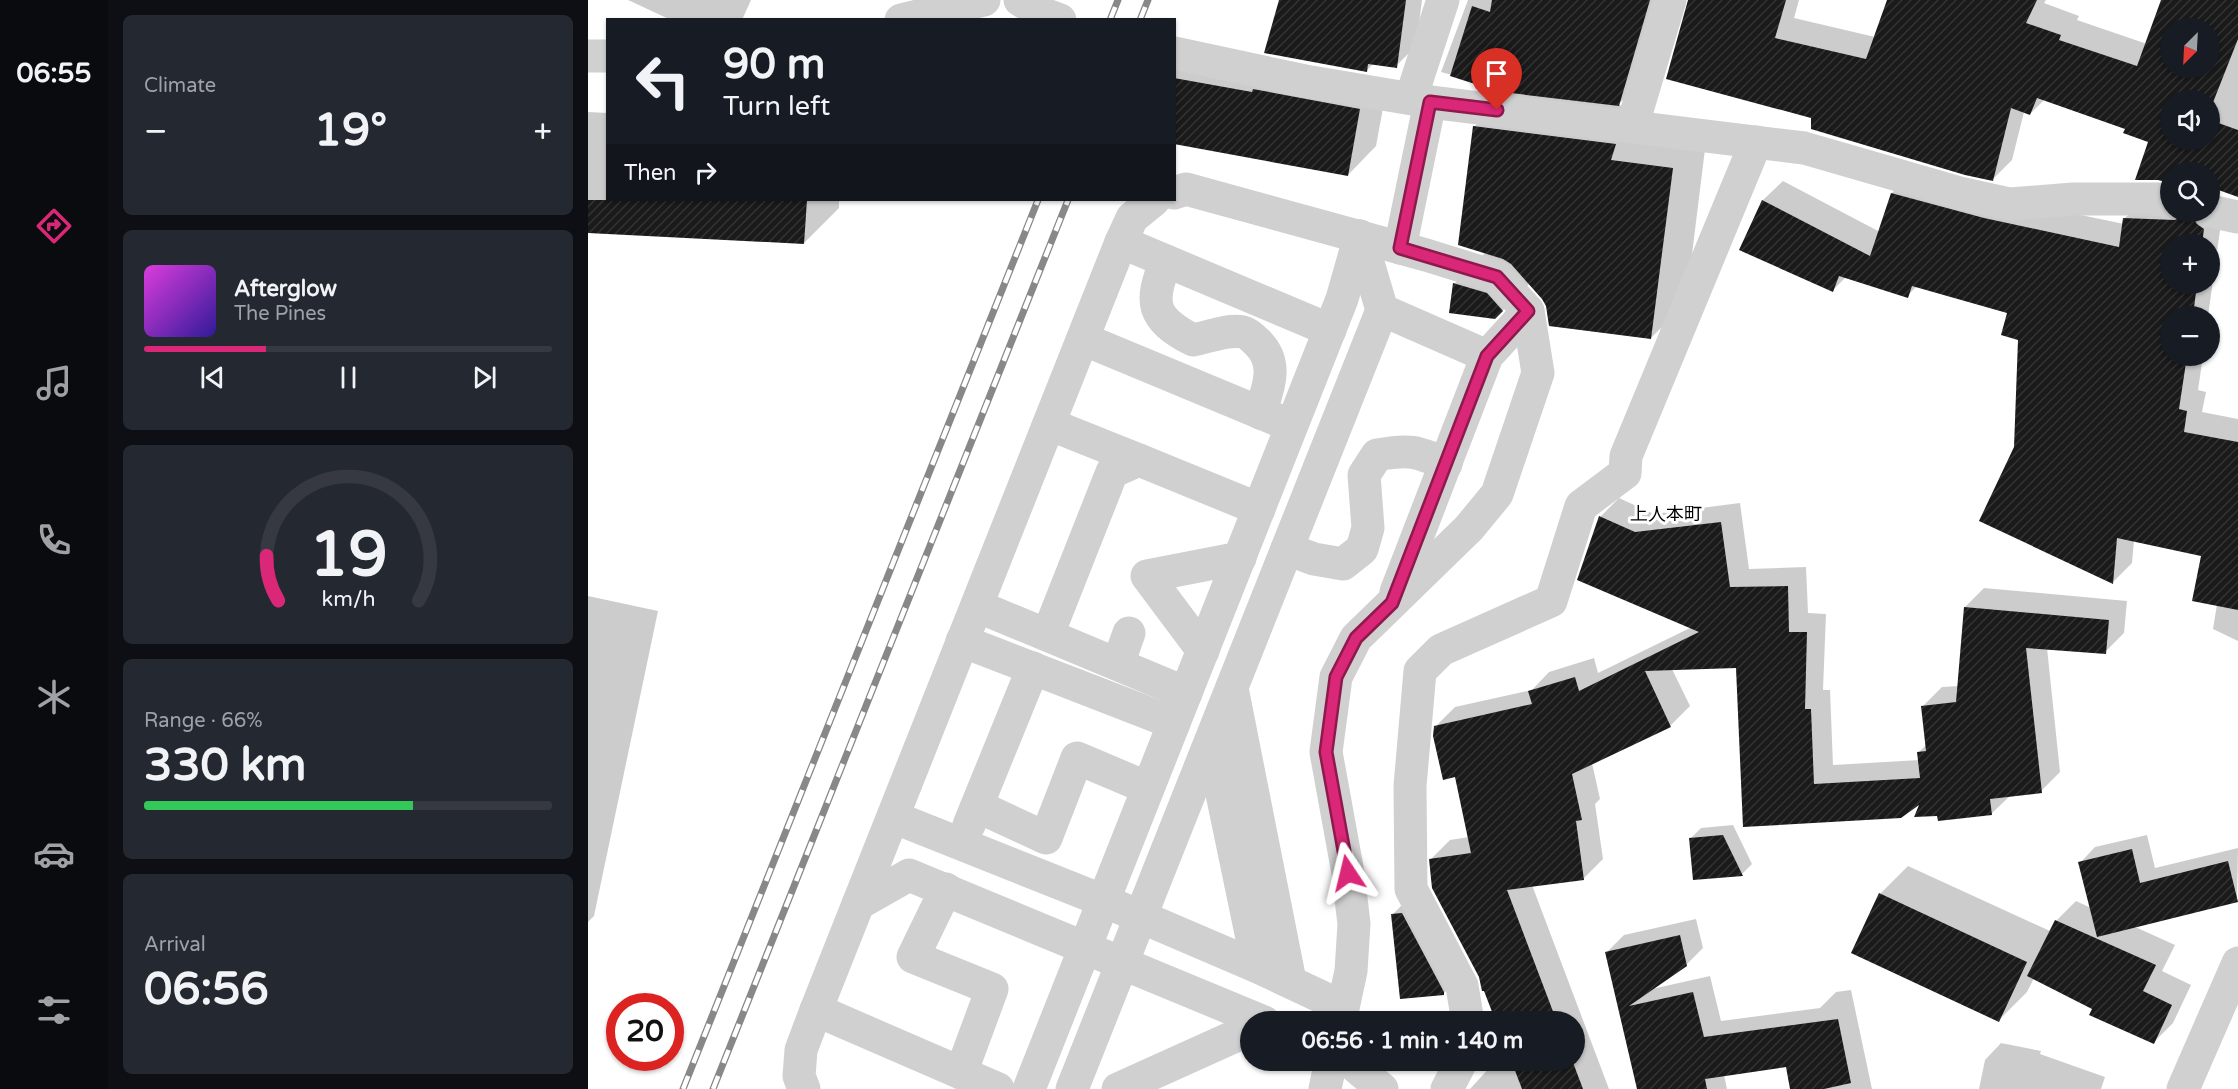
<!DOCTYPE html>
<html lang="en">
<head>
<meta charset="utf-8">
<style>
  body { margin:0; font-family:"Varela Round","Noto Sans JP",sans-serif; background:#242831; color:#f1f3f6; height:100vh; display:flex; flex-direction:column; font-size:22px; white-space:nowrap }
  * { box-sizing:border-box; margin:0 }
  p { font-size:20px; color:#9ea1a6 }
  .icon { flex:none; width:33px; height:33px; fill:none; stroke:currentColor; stroke-width:2; stroke-linecap:round; stroke-linejoin:round }
  .map { position:relative; flex:1; overflow:hidden }
  .panel { display:flex; flex-direction:column; gap:15px; padding:15px; background:#0d0f14; width:480px }
  .panel>* { flex:none }
  .banner { position:absolute; left:18px; top:18px; width:570px; height:183px; border-radius:0px; box-shadow:0 2px 4px #0004; background:#171b24; color:#f1f3f6; overflow:hidden }
  .needle { width:39px; rotate:204deg }
  .buttons { position:absolute; left:1572px; top:18px; display:grid; gap:12px }
  .buttons a { display:grid; place-items:center; width:60px; height:60px; border-radius:50%; background:#171b24; box-shadow:0 2px 4px #0004; font-size:30px }
  .speed { position:absolute; left:18px; top:993px; display:flex; gap:12px; font-size:30px; font-weight:700; text-align:center }
  .speed>* { display:grid; place-content:center; width:78px; height:78px; border-radius:50%; background:#171b24; box-shadow:0 2px 4px #0004; line-height:1 }
  .speed .limit { border:9px solid #d22; background:#fff; color:#111 }
  .pin { position:absolute; display:grid; place-items:center; width:51px; height:51px; color:#fff; margin:-62px -26px; border-radius:50% 50% 50% 0; rotate:-45deg; box-shadow:0 0 6px #0007 }
  .pin .icon { rotate:45deg }
  .me { position:absolute; width:66px; margin:-33px; rotate:350deg; stroke-linejoin:round; filter:drop-shadow(0 0 4px #0008) }
  .turn { display:flex; align-items:center; gap:21px; height:126px; padding:0 18px; font-size:27px }
  .turn .icon { width:78px; height:78px; stroke-width:2.5 }
  .turn b { display:block; font-size:42px; line-height:51px }
  .then { display:flex; align-items:center; height:57px; padding:0 18px; background:#0003; gap:12px; font-size:22px }
  .big { font-size:45px; font-weight:700; line-height:1.1 }
  .panel .tile { flex:1; display:flex; flex-direction:column; justify-content:center; gap:9px; min-width:0; padding:0 21px; border-radius:9px; background:#242831 }
  .panel .dial { align-items:center; gap:0 }
  .dial svg { height:156px; overflow:visible; fill:none; stroke:#363941; stroke-width:7; stroke-linecap:round; text-anchor:middle }
  .dial text { fill:#f1f3f6; stroke:none }
  .song { display:flex; align-items:center; gap:18px }
  .cover { width:72px; height:72px; border-radius:9px; background:linear-gradient(135deg,hsl(300 70% 55%),hsl(250 70% 35%)) }
  .played { height:6px; border-radius:3px; background:linear-gradient(90deg,#db2777 30%,#363941 30%) }
  .keys { display:flex; justify-content:space-around; direction:ltr }
  .heat { display:flex; justify-content:space-between; align-items:center; font-size:33px; direction:ltr }
  .charge { height:9px; border-radius:4px; background:linear-gradient(90deg,#34c759 66%,#363941 0) }
  .trip { position:absolute; left:652px; top:1011px; width:345px; height:60px; border-radius:30px; background:#171b24; box-shadow:0 2px 4px #0004; font-weight:700; line-height:60px; text-align:center }
  main { display:flex; flex:1; min-height:0 }
  .tab-bar { display:flex; flex-direction:column; width:108px; justify-content:space-around; align-items:center; background:#090b0e; color:#9ea1a6 }
  .tab-bar .icon { width:42px; height:42px }
  .tab-bar .current { color:#db2777 }
  .tab-bar b { font-size:27px; color:#f1f3f6 }
  .map>svg:first-child { display:block }
  .shadow { fill:#0003; fill-rule:evenodd }
  .building { fill:url(#building-hatch); fill-rule:evenodd }
  .lines { fill:none; stroke-linecap:round; stroke-linejoin:round }
  .minor { stroke:#d0d0d0; stroke-width:33 }
  .rail-casing { stroke:#888; stroke-width:7 }
  .rail { stroke:#fff; stroke-width:4.5; stroke-dasharray:14; stroke-linecap:butt }
  .route-casing { stroke:#8e194d; stroke-width:15 }
  .route { stroke:#db2777; stroke-width:10 }
  .labels { text-anchor:middle; stroke-width:6; stroke-linejoin:round; paint-order:stroke }
  .quarter-label { font-size:18px; fill:#000; stroke:#fff }
</style>
</head>
<body>
<main>
<nav class="tab-bar">
<b>06:55</b>
<svg class="icon current" aria-label="directions" viewBox="0 0 24 24"><path d="M12 3l9 9-9 9-9-9zM9 14v-3h6M13 9l2 2-2 2"/></svg>
<svg class="icon" aria-label="music" viewBox="0 0 24 24"><path d="M9 18V5l10-2v13"/><circle cx="6" cy="18" r="3"/><circle cx="16" cy="16" r="3"/></svg>
<svg class="icon" aria-label="phone" viewBox="0 0 24 24"><path d="M5 4h4l2 5-3 2q2 4 5 5l2-3 5 2v4C11 20 4 13 5 4z"/></svg>
<svg class="icon" aria-label="climate" viewBox="0 0 24 24"><path d="M12 3v18M4 7l16 10M4 17L20 7"/></svg>
<svg class="icon" aria-label="car" viewBox="0 0 24 24"><path d="M5 17H2v-5l4-1 3-4h7l3 4 3 1v5h-3M9 17h6M6 11h13"/><circle cx="7" cy="17" r="2"/><circle cx="17" cy="17" r="2"/></svg>
<svg class="icon" aria-label="filters" viewBox="0 0 24 24"><path d="M4 7h16M4 17h16"/><circle cx="9" cy="7" r="2"/><circle cx="15" cy="17" r="2"/></svg>
</nav>
<section class="panel">
<div class="tile"><p>Climate</p>
<div class="heat"><a>−</a><b class="big">19°</b><a>+</a></div>
</div>
<div class="tile">
<div class="song"><i class="cover"></i><div><b>Afterglow</b><p>The Pines</p></div></div>
<div class="played"></div>
<div class="keys"><svg class="icon" aria-label="previous" viewBox="0 0 24 24"><path d="M18 5L8 12l10 7zM5 5v14"/></svg><svg class="icon" aria-label="pause" viewBox="0 0 24 24"><path d="M8 5v14M16 5v14"/></svg><svg class="icon" aria-label="next" viewBox="0 0 24 24"><path d="M6 5l10 7-10 7zM19 5v14"/></svg></div>
</div>
<div class="tile dial"><svg viewBox="0 0 100 80">
<path d="M14 69A42 42 0 1 1 86 69"/>
<path d="M14 69A42 42 0 0 1 8 46" stroke="#db2777"/>
<text x="50" y="56" font-size="32" font-weight="700">19</text>
<text x="50" y="72" font-size="11">km/h</text>
</svg></div>
<div class="tile"><p>Range · 66%</p><b class="big">330 km</b><div class="charge"></div></div>
<div class="tile"><p>Arrival</p><b class="big">06:56</b></div>
</section>
<div class="map">
<svg width="1650" height="1089" viewBox="0 0 1650 1089">
  <defs>
    <pattern id="building-hatch" width="6" height="6" patternUnits="userSpaceOnUse" patternTransform="scale(1.5)"><rect width="6" height="6" fill="#1a1a1a"/><path d="M-1 1l2-2M0 6l6-6M5 7l2-2" fill="none" stroke="#333"/></pattern>
  </defs>
  <rect width="100%" height="100%" fill="#fff"/>
  <!-- shadow -->
  <g class="shadow">
    <polygon points="40,0 163,0 154,20 83,20"/>
    <polygon points="692,0 834,0 828,46 808,66 786,63 778,71"/>
    <polygon points="880,0 1075,0 1050,85 1030,105 1061,109 1057,125 1119,133 1098,303 1063,338 959,305 942,283 907,318 866,284 898,252 886,127 922,91 853,72"/>
    <path d="M1102,0H1211L1206,18L1287,37L1301,0H1458L1456,3L1491,16L1489,20L1559,44L1575,0H1650V196L1625,187L1623,189V197L1635,209L1620,316H1582V356H1615L1610,390L1618,392L1614,412L1650,419V641L1625,629L1629,604L1615,555L1546,540L1544,563L1525,582L1428,447L1432,339L1421,312L1329,286L1319,296L1258,277L1245,290L1153,249L1175,200L1195,181L1292,232L1304,193L1324,174L1416,199L1536,224L1537,218L1557,199L1582,212H1622V172H1582V181L1570,179L1562,141L1539,128L1457,99L1442,114L1436,112L1424,160L1405,179L1224,117ZM1582,28H1622V68H1582ZM1582,100H1622V140H1582ZM1582,244H1622V284H1582Z"/>
    <polygon points="586,66 800,81 788,146 760,175 586,143"/>
    <polygon points="0,112 20,113 20,200 251,200 251,208 216,243 0,231"/>
    <polygon points="1031,498 1066,514 1152,503 1161,569 1218,567 1220,613 1238,614 1235,690 1242,690 1245,765 1332,760 1331,752 1339,744 1334,707 1354,687 1371,686 1377,607 1396,588 1539,601 1536,633 1517,652 1459,648 1472,772 1453,791 1423,795 1403,814 1350,814 1335,800 1156,826 1150,667 1084,669 1102,706 1083,725 1004,763 1012,799 1007,804 1015,859 996,878 944,885 1021,1089 882,1089 903,1066 925,1060 987,1060 987,1022 910,1022 843,859 862,840 881,837 868,775 848,726 867,707 944,690 961,672 1006,658 1010,673 1104,627 1012,517"/>
    <polygon points="0,596 70,611 6,916 0,922"/>
    <polygon points="1145,825 1164,864 1154,874 1106,878 1103,838 1113,828"/>
    <polygon points="1559,835 1567,868 1650,848 1649,900 1545,926 1587,945 1574,971 1603,985 1585,1023 1565,1043 1506,1008 1446,978 1439,992 1411,1020 1292,894 1320,866 1462,931 1468,921 1488,901 1503,908 1492,863 1507,847"/>
    <polygon points="814,905 865,984 856,993 805,914"/>
    <polygon points="1108,919 1115,948 1098,965 1064,989 1122,976 1133,1021 1232,1008 1248,992 1263,990 1284,1089 1204,1089 1199,1066 1136,1075 1139,1089 1051,1089 1019,952 1036,935"/>
    <polygon points="1413,1043 1453,1051 1452,1054 1517,1077 1513,1089 1391,1089 1397,1060"/>
  </g>
  <!-- building -->
  <g class="building">
    <polygon points="691,0 818,0 809,68 780,64 779,72 676,53"/>
    <polygon points="904,0 1062,0 1031,106 889,89 890,85 862,76 884,6 902,12"/>
    <path d="M1100,0H1198L1187,38L1278,59L1299,0H1449L1438,23L1473,35L1471,40L1549,66L1573,0H1650V39L1622,110V100H1582V140H1622V120L1650,130V197L1622,187V190V172H1582V183L1570,180H1547L1560,142L1535,133L1537,129L1449,98L1442,115L1423,108L1405,181L1377,175L1223,129V118L1078,79ZM1582,28H1622V68H1582Z"/>
    <polygon points="586,78 664,92 665,89 772,109 760,176 586,144"/>
    <polygon points="885,126 1028,144 1023,160 1085,168 1063,339 961,326 958,306 954,299 923,264 915,259 870,245"/>
    <polygon points="1303,193 1396,218 1531,247 1535,218 1587,220 1598,212 1604,212 1604,217 1609,224 1616,229 1614,244 1582,244 1582,284 1609,284 1605,316 1582,316 1582,356 1599,356 1591,409 1599,411 1596,432 1650,442 1650,610 1604,601 1613,556 1529,538 1525,584 1391,521 1426,447 1430,340 1413,335 1419,313 1324,286 1320,298 1251,276 1245,292 1151,250 1174,200 1282,256"/>
    <polygon points="0,200 219,200 216,244 0,233"/>
    <polygon points="865,283 899,293 915,311 907,319 861,313"/>
    <polygon points="1011,516 1047,532 1133,522 1142,587 1200,586 1201,632 1219,632 1217,709 1223,709 1226,784 1332,778 1329,752 1338,751 1333,706 1368,702 1376,607 1521,620 1518,654 1438,648 1454,793 1402,799 1404,815 1350,821 1349,816 1326,817 1331,805 1313,818 1155,827 1148,668 1057,671 1083,727 984,774 994,820 988,821 996,880 919,890 969,1022 908,1022 896,991 894,991 891,977 844,888 841,859 883,853 867,777 855,780 845,736 846,726 944,704 940,691 987,677 991,691 1111,632 989,580"/>
    <polygon points="1135,835 1155,876 1105,880 1101,838"/>
    <polygon points="1544,849 1552,883 1640,861 1650,902 1509,937 1490,862"/>
    <polygon points="1291,893 1439,962 1411,1022 1263,953"/>
    <polygon points="814,913 856,992 856,995 812,999 803,914"/>
    <polygon points="1467,920 1568,965 1555,991 1584,1005 1566,1044 1501,1015 1504,1009 1439,976"/>
    <polygon points="1092,935 1099,966 1041,1006 1105,992 1116,1037 1250,1019 1263,1083 1236,1089 1202,1089 1198,1067 1117,1079 1119,1089 1049,1089 1017,952"/>
    <polygon points="923,1060 984,1060 995,1089 934,1089"/>
  </g>
  <g class="lines">
    <!-- minor -->
    <g class="minor">
      <polyline points="432,0 456,14 472,20"/>
      <polyline points="313,20 396,0"/>
      <polyline points="586,53 717,81 842,102 1216,148 1372,193 1422,204 1485,199 1570,199 1582,202"/>
      <polyline points="0,56 20,56"/>
      <polyline points="823,98 855,0"/>
      <polyline points="1044,127 1082,0"/>
      <polyline points="586,193 598,189 838,255 909,277 940,311 950,373 909,494 881,528 768,638 748,677 738,752 760,873 766,924 763,971 752,1022"/>
      <polyline points="1622,211 1650,217"/>
      <polyline points="772,236 794,310 899,356"/>
      <polyline points="533,242 742,330"/>
      <polyline points="812,248 842,102"/>
      <path d="M578,261C561,303 563,318 605,340C621,337 639,329 655,332C660,333 666,339 670,343C691,364 680,389 672,413"/>
      <polyline points="495,339 692,421"/>
      <polyline points="461,424 551,460"/>
      <path d="M699,549L726,559L755,564L774,549L780,528L776,475L789,455C822,449 828,451 858,464"/>
      <polyline points="808,592 899,356 940,311"/>
      <polyline points="389,606 598,693"/>
      <polyline points="460,634 524,472 551,460 671,509"/>
      <polyline points="374,641 586,723"/>
      <polyline points="615,651 559,576 652,558"/>
      <polyline points="530,664 541,633"/>
      <polyline points="644,688 702,981"/>
      <polyline points="623,741 670,967"/>
      <polyline points="389,806 458,838 489,758 560,788"/>
      <polyline points="305,817 516,901 670,967 755,1007"/>
      <polyline points="381,825 445,668"/>
      <polyline points="358,889 325,957 404,989 373,1073"/>
      <polyline points="270,904 321,875 676,1022"/>
      <polyline points="228,1010 410,1089"/>
      <polyline points="880,1022 874,986 823,889 822,786 832,671 853,650 963,601 993,506 1037,473 1038,456 1168,142"/>
      <polyline points="760,1060 794,1089"/>
      <polyline points="216,1089 211,1076 213,1050 228,1010 533,242 544,218 566,200"/>
      <polyline points="441,1089 754,299 772,236"/>
      <polyline points="484,1089 794,310"/>
      <polyline points="530,1089 663,1029"/>
      <polyline points="737,1089 743,1060"/>
      <polyline points="859,1089 874,1060"/>
      <polyline points="1595,1089 1650,963"/>
    </g>
    <!-- rail casing -->
    <g class="rail-casing">
      <g id="rail">
        <polyline points="522,20 530,0"/>
        <polyline points="552,20 560,0"/>
        <polyline points="95,1089 450,200"/>
        <polyline points="125,1089 480,200"/>
      </g>
    </g>
    <!-- rail -->
    <use href="#rail" class="rail"/>
  </g>
  <g class="lines">
    <!-- route casing -->
    <g class="route-casing">
      <polyline id="route" points="760,873 738,752 748,677 768,638 804,603 899,356 940,311 909,277 812,248 842,102 909,110"/>
    </g>
    <!-- route -->
    <use href="#route" class="route"/>
  </g>
  <g class="labels">
    <!-- quarter labels -->
    <g class="quarter-label">
      <text x="1078" y="520">上人本町</text>
    </g>
  </g>
</svg>
<div class="buttons">
<a><svg class="needle" viewBox="-14 -14 28 28"><path d="M0-13l5 13h-10z" fill="#e53935"/><path d="M0 13l5-13h-10z" fill="#9ea1a6"/></svg></a>
<a><svg class="icon" aria-label="sound" viewBox="0 0 24 24"><path d="M4 9h4l5-4v14l-5-4H4zM17 9q2 3 0 6"/></svg></a>
<a><svg class="icon" aria-label="search" viewBox="0 0 24 24"><circle cx="10" cy="10" r="6"/><path d="M15 15l6 6"/></svg></a>
<a>+</a>
<a>−</a>
</div>
<div class="speed"><div class="limit">20</div></div>
<div class="pin" style="left:909px;top:110px;background:#d93025"><svg class="icon" aria-label="arrive" viewBox="0 0 24 24"><path d="M6 21V4h12l-3 4 3 4H6"/></svg></div>
<svg class="me" style="left:760px;top:873px" viewBox="-20 -20 40 40"><path d="M0-17L14 15 0 8-14 15z" fill="#db2777" stroke="#fff" stroke-width="4"/></svg>
<div class="trip">06:56 · 1 min · 140 m</div>
<div class="banner">
<div class="turn"><svg class="icon" aria-label="left" viewBox="0 0 24 24"><path d="M17 20v-9H6M10 6l-5 5 5 5"/></svg><div><b>90 m</b>Turn left</div></div>
<div class="then">Then<svg class="icon" aria-label="right" viewBox="0 0 24 24"><path d="M7 20v-9h11M14 6l5 5-5 5"/></svg></div>
</div>
</div>
</main>
</body>
</html>
